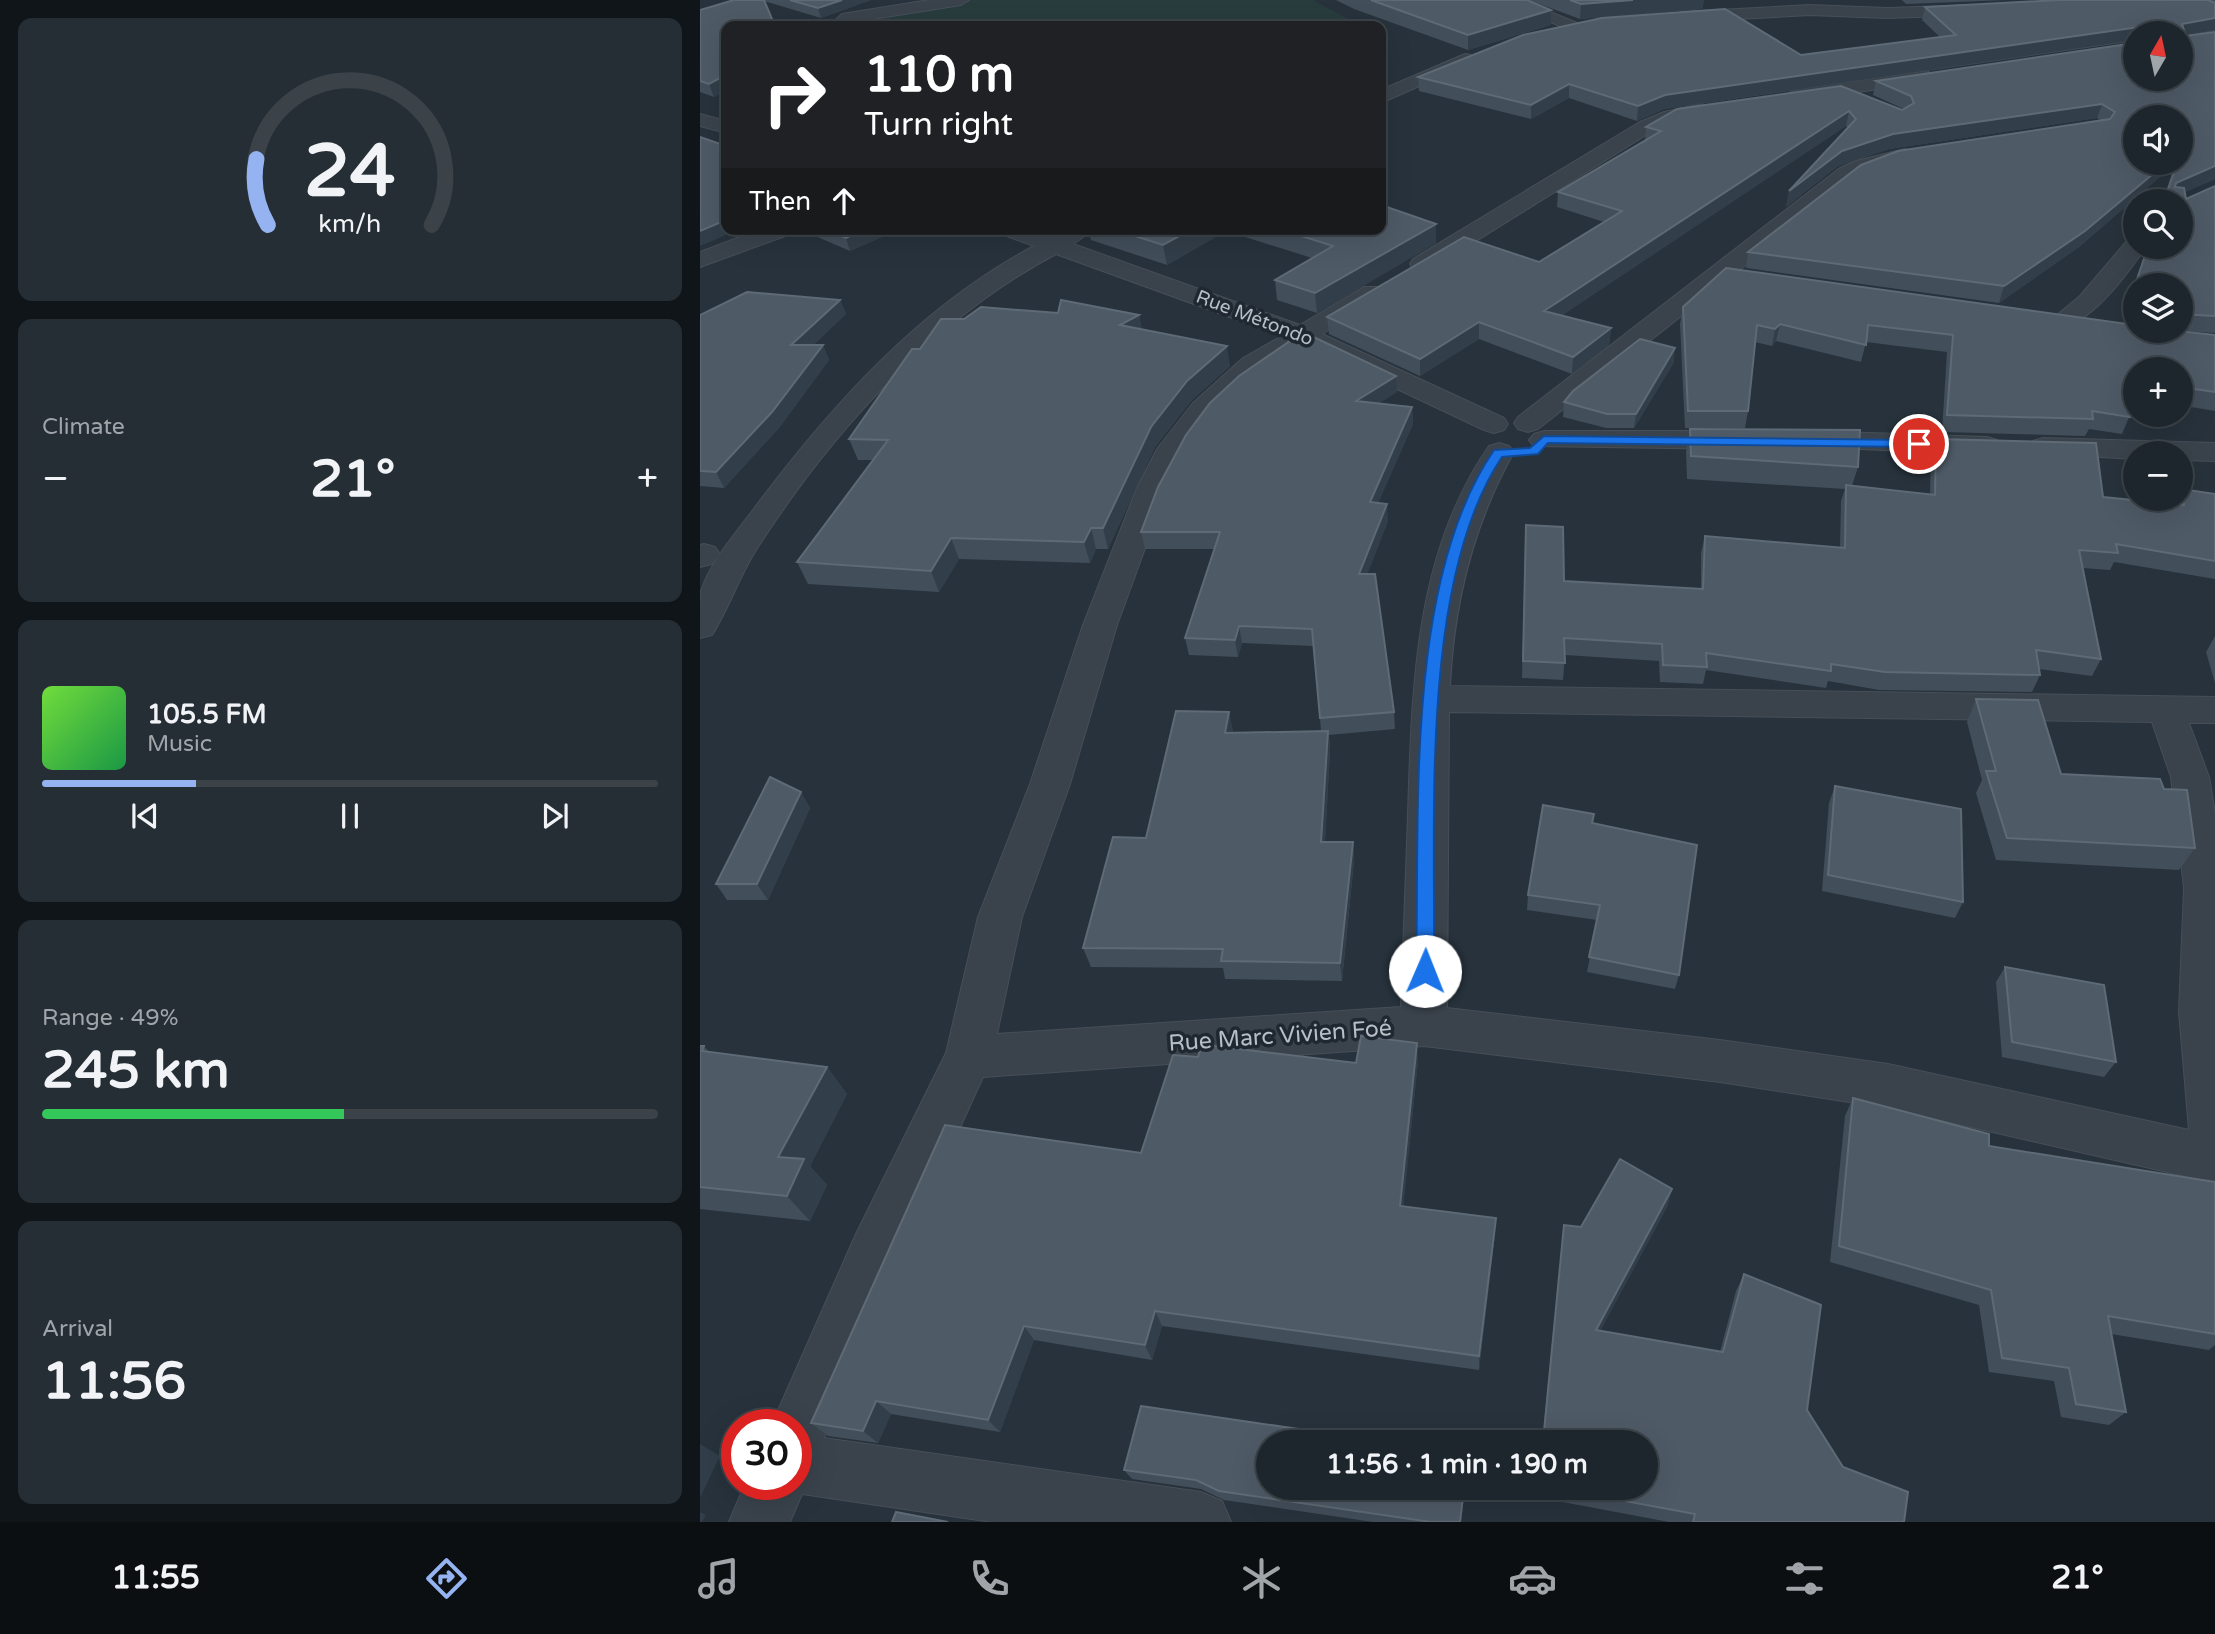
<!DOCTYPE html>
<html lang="en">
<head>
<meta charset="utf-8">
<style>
  body { margin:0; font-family:"Varela Round",sans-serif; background:#252e35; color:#f1f3f6; height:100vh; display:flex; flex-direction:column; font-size:26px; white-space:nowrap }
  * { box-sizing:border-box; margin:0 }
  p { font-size:23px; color:#a0a5aa }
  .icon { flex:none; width:38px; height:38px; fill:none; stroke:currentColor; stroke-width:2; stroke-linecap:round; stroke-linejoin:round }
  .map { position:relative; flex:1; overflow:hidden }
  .drawer { display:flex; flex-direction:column; gap:18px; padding:18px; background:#101519; width:700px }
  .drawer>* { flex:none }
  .top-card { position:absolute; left:21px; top:21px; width:665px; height:214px; border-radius:14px; box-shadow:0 7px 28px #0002,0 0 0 2px #3b4349; background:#202124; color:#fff; overflow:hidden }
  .needle { width:46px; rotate:9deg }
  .buttons { position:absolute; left:1423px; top:21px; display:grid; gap:14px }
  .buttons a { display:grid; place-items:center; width:70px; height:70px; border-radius:50%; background:#1d262d; box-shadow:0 7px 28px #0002,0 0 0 2px #3b4349; font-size:35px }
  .speed { position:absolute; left:21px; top:1409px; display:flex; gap:14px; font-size:35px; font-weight:700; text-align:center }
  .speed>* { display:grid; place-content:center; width:91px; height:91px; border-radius:50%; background:#1d262d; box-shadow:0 7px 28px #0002,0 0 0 2px #3b4349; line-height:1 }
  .speed .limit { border:10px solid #d22; background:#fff; color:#111 }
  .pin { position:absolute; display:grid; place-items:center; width:60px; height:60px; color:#fff; margin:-30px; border:4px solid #fff; border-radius:50%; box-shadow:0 2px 7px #0007 }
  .me { position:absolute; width:77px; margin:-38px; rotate:1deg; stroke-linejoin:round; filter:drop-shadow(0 0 5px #0008) }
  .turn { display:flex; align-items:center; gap:24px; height:147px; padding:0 28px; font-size:32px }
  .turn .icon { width:91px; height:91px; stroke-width:2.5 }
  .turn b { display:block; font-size:49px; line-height:60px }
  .then { display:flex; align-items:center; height:66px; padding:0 28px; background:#0003; gap:14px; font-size:26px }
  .big { font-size:52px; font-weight:700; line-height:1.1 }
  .drawer .tile { flex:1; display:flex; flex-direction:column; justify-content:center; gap:10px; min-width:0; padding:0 24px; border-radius:14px; background:#252e35 }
  .drawer .dial { align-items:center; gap:0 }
  .dial svg { height:182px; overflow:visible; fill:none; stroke:#3b4349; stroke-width:7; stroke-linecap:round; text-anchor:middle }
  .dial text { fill:#f1f3f6; stroke:none }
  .song { display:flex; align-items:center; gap:21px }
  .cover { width:84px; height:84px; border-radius:10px; background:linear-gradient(135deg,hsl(100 70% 55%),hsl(140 70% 35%)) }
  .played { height:7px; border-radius:4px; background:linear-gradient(90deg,#95b2f1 25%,#3b4349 25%) }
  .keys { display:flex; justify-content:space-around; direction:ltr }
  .heat { display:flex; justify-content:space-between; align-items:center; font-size:38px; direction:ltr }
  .charge { height:10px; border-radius:5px; background:linear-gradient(90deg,#34c759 49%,#3b4349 0) }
  .trip { position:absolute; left:556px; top:1430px; width:402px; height:70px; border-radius:35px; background:#1d262d; box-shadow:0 7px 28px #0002,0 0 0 2px #3b4349; font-weight:700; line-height:70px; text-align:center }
  .menu { display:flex; height:112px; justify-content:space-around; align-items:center; background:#0c0f12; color:#a0a5aa }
  .menu .icon { width:49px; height:49px }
  .menu .active { color:#95b2f1 }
  .menu b { font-size:32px; color:#f1f3f6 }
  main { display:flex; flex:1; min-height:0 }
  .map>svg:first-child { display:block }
  .green { fill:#283c3d }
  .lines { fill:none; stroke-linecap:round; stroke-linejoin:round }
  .minor-casing { stroke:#464f58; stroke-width:2 }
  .minor { fill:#3a434c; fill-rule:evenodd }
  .wall { fill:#424e5a; fill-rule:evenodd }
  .shaded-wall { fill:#323e49 }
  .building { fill:#4e5a66; stroke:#5e6a75; stroke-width:2 }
  .route { fill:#1a73e8; stroke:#114b97; stroke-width:2 }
  .labels { text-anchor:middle; stroke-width:7; stroke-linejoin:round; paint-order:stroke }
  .far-street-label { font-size:19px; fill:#b6bec7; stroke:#1f2831 }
  .street-label { font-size:23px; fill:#b6bec7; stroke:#1f2831 }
</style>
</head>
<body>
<main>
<section class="drawer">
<div class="tile dial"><svg viewBox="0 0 100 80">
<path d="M14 69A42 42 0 1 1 86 69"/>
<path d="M14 69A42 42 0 0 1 9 40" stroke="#95b2f1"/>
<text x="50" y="56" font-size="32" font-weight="700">24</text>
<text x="50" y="72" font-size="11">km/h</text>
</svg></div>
<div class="tile"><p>Climate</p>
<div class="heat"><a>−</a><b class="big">21°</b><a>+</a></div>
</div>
<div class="tile">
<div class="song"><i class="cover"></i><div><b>105.5 FM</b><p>Music</p></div></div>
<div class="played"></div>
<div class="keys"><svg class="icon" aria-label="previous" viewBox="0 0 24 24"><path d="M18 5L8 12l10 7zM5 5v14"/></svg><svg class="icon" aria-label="pause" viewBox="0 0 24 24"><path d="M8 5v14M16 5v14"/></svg><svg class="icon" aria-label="next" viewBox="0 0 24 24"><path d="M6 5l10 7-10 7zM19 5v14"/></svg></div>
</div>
<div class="tile"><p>Range · 49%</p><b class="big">245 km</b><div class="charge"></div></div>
<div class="tile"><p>Arrival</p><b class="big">11:56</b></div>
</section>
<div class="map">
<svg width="1515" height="1522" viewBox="0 0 1515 1522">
  <rect width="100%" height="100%" fill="#27323c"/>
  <!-- green -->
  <polygon class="green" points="252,0 613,0 661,26 116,26"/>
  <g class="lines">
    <!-- minor casing -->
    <g class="minor-casing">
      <g id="minor">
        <polygon points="229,0 269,0 261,5 154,22 148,26 129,26 142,14"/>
        <polygon points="798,0 821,0 887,27 884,31 872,31"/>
        <polygon points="1110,5 1187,8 1274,5 1282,10 1274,15 1187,18 1110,15 981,22 973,17 981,12"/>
        <polygon points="765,54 771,55 774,59 771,63 681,103 681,90"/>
        <polygon points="1227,71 1236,77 1234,81 1096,101 1086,95 1096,89"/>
        <polygon points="1002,104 1012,110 1009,114 976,121 954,130 731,269 713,269 710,264 713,259 940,122 964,112"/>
        <polygon points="0,114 26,121 26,133 0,126"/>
        <polygon points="1205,149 1215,155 1212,159 1170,170 1156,178 838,429 828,432 818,429 814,423 818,417 1140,168 1156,161"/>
        <polygon points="61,229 94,229 91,234 0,267 0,252"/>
        <path d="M298,229H332L352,237L366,229H395L373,244L600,325L664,287H682L685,292L682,297L622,334L804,418L808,424L804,430L794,433L784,430L604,345L563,370L513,415L486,451L467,488L417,625L370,784L322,917L297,1034L701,1007C703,943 706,879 708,815C712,689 714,554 789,446L799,443L809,446L814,452C773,525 754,602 750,686L1515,697V723H1489L1509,777L1515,814V1183L1188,1108L1020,1082L724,1046L283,1077L194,1272L124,1438L501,1492L522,1501L531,1522H292L102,1494L90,1522H29L45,1484H96V1424H72L156,1234L246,1053L278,917L330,784L383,625L437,488L457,449L493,403L543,358L582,336L356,254C232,320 131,433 56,550C39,577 29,608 12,635L0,638C0,624 0,604 1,591C11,561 35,534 53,510C130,407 219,307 334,246L301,234ZM749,712L1452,722L1471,777L1484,888L1479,1012L1489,1130L1188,1064L1020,1040L747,1008Z"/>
        <path d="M1435,239V247H1446C1430,270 1386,333 1355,325L1351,320L1380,296L1427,241Z"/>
        <polygon points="844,431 1038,431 1048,434 1053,440 1048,446 1038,449 834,446 829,440 834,434"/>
        <polygon points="1109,431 1287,437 1297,440 1302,446 1297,452 1287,455 1099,446 1094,440 1099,434"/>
        <polygon points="1343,438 1515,443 1515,461 1480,460 1480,453 1435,453 1435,459 1333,453 1328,447 1333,441"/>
        <polygon points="4,544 15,547 20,554 12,564 0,567 0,545"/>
      </g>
    </g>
    <!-- minor -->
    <use href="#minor" class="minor"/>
  </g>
  <!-- wall -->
  <g class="wall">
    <polygon points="34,0 171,0 121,18 64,1 26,26 26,90 14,97 0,92 0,10"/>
    <polygon points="636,0 827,0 851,10 851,25 768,50 654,9"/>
    <polygon points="829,0 1004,0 1002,9 880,19"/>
    <polygon points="1202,0 1306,0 1206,4"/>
    <path d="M1361,0H1515V31L1485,36L1515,32V179L1485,192L1486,199L1515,186V333L1482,331L1515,335V411L1485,406L1478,420L1430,415L1422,434L1389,429L1385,436L1242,432L1247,352L1166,342L1161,362L1076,341L1072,346L1055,342L1048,411L1045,428H985L980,324L983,307L1480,331V285H1435V322L1423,320L1447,247H1480V201H1463L1475,164L1379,247L1299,303L1046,268L1048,252L1400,120L1397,118L1189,149L1138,166L1086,207L1089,191L1148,128L1146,126L861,316L911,328L909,345L872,374L779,339L720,376L629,334L627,317L839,262L904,222L857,207L858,192L945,141L946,127L977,109L1202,110L1204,109L1173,95L1176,81L1435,43L1480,33H1435V41L964,109L937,121L869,98L831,119L719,91L718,77L1101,55L1240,37L1222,20L1225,7ZM1480,117V163H1435ZM1435,369H1480V415H1435Z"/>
    <polygon points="99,229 200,229 150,251"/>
    <polygon points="388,229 681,229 736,243 617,313 577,300 575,280 612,258 526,231 467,265 391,240"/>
    <polygon points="140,300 146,314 113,345 123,345 129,360 79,428 24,488 0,486 0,315"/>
    <polygon points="358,313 439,315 442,330 530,366 491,401 455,447 408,549 396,549 390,563 259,559 239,592 108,584 97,562 173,460 158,460 149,439 220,349 264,319"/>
    <polygon points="974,362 934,428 906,428 863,417 864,402"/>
    <polygon points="697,392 679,403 712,407 713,424 678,503 688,521 667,574 694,712 695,729 629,735 630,751 625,842 653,842 654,861 642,981 525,979 523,968 391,967 383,948 446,838 529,712 533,733 621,731 614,646 542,643 538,657 489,655 485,638 514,549 445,549 441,532"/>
    <polygon points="990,429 1158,467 1152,486 1230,494 1231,455 1236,439 1403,497 1473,504 1476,499 1480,499 1481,489 1515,494 1515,579 1414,562 1410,570 1383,568 1401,659 1392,676 1339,669 1340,675 1332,692 1179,690 1128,681 1126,688 1006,670 1003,684 960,682 959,661 865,655 863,680 822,678 825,542 864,581 1001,589 1001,553 1005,536 1140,548 1141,501 1145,489 987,479 986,452"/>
    <polygon points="1515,636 1515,683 1506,652"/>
    <polygon points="1276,699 1361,774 1464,789 1495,848 1479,870 1296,860 1276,793 1282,780 1267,722"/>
    <polygon points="1135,786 1263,902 1255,918 1122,891 1129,803"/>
    <polygon points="101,792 110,808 68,900 27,900 16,884"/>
    <polygon points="892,823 979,975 975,989 887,972 897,920 827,910 828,895"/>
    <polygon points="1305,967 1416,1062 1404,1077 1302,1057 1296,982"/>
    <polygon points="0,1046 4,1046 9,1052 127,1067 147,1094 110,1166 127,1185 110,1221 0,1209"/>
    <polygon points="498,1057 656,1063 718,1061 703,1206 795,1234 779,1370 462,1326 452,1360 334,1340 300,1432 191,1414 178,1443 128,1436 111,1423 441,1153"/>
    <polygon points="1153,1098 1289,1146 1515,1182 1515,1345 1509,1350 1411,1334 1426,1412 1409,1425 1361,1417 1354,1381 1289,1372 1279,1305 1130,1262 1145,1116"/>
    <polygon points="972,1189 967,1207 900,1331 1020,1352 1036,1291 1044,1274 1107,1410 1143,1467 1204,1522 969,1522 836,1497 837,1488 947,1488 947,1442 842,1442 864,1225 881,1227"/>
    <polygon points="424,1470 569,1488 765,1488 761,1522 673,1522 524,1500 501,1489 432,1479"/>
  </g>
  <!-- shaded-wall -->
  <g class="shaded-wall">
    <polygon points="142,0 171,0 121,18 118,8"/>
    <polygon points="933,0 1004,0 1002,9 880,19 881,4"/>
    <polygon points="851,10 851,25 768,50 768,35"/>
    <polygon points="1515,18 1515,30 1480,36 1482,24"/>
    <polygon points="1439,27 1437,33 1435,33 1435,40 964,109 937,121 938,106 965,95"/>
    <polygon points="26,75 26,90 14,97 9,84"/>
    <polygon points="869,84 869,98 831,119 831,105"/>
    <polygon points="1402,104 1397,118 1189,149 1138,166 1086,207 1089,191 1142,151 1193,134"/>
    <polygon points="1149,111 1146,126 843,328 844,311"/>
    <polygon points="1466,163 1476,163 1379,247 1299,303 1304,286"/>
    <polygon points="1515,166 1515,179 1470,199 1476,183"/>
    <polygon points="26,220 26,229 40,229 0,246 0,231"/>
    <polygon points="736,224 736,243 617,313 615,293"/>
    <polygon points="166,229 200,229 150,251 146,238"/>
    <polygon points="492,229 526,229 526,231 467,265 463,245"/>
    <polygon points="140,300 146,314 98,360 91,345"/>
    <polygon points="439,315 443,335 420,325"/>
    <polygon points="779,322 779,339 720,376 720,359"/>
    <polygon points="1080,324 1076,341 1072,346 1075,329"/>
    <polygon points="911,328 909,345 872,374 873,357"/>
    <polygon points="123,345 129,360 79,428 24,488 16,472"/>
    <polygon points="527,346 530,366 491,401 455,447 408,549 403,528 451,427 487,381"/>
    <polygon points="975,348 974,362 934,428 936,414"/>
    <polygon points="696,376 697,392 657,417 656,401"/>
    <polygon points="712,407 713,424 671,519 670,502"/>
    <polygon points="687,504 688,521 661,591 659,574"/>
    <polygon points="391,528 396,549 390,563 384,542"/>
    <polygon points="251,538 259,559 239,592 231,571"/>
    <polygon points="539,626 542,643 538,657 535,640"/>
    <polygon points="529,712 533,731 529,753 525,733"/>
    <polygon points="628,731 630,751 624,861 621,842"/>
    <polygon points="101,792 110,808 68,900 57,884"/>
    <polygon points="653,842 654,861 642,981 640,963"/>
    <polygon points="717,1043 718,1061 702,1222 700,1206"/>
    <polygon points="127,1067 147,1094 110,1166 127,1185 110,1221 87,1196 78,1157"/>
    <polygon points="972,1189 967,1207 892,1346 896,1330"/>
    <polygon points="796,1218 795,1234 779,1370 779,1356"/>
    <polygon points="455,1311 462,1326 452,1360 445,1345"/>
    <polygon points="324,1326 334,1340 300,1432 288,1420"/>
    <polygon points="176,1401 191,1414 178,1443 163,1431"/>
    <polygon points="0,1444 20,1456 0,1498"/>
    <polygon points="764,1488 765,1488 761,1522 760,1522"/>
    <polygon points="0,1512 6,1515 2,1522 0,1522"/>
  </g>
  <!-- building -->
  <g class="building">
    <polygon points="34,0 64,0 75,26 26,26 26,75 9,84 0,81 0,10"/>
    <polygon points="90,0 142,0 118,8"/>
    <polygon points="671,0 827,0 851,10 768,35"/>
    <polygon points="870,0 933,0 881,4"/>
    <polygon points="1360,0 1508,0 1515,3 1515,18 1482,24 1486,36 1515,32 1515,166 1476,183 1475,187 1484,188 1486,199 1515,186 1515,316 1480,314 1480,285 1435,285 1448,247 1480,247 1480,201 1464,201 1477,163 1480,163 1481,149 1480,150 1480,117 1435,117 1435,163 1466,163 1385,231 1304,286 1048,252 1161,165 1198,151 1410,119 1415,112 1402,104 1193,134 1142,151 1089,191 1156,119 1149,111 844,311 911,328 873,357 779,322 720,359 627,317 764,237 839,262 922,211 858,192 961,131 946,127 977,109 1141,86 1202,110 1214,103 1211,96 1176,81 1435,43 1435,79 1480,79 1480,33 1442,33 1442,30 1439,27 965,95 938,106 869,84 831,105 718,77 823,35 902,18 1025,9 1101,55 1256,35 1225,7"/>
    <polygon points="0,137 26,146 26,220 0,231"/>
    <polygon points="681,205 736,224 615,293 575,280 633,246 580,229 681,229"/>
    <polygon points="125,229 166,229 146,238"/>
    <polygon points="413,229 492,229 463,245"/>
    <polygon points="1026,268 1435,325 1435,331 1478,331 1515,335 1515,392 1481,387 1487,403 1480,402 1480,369 1435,369 1435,397 1428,397 1430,417 1392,411 1393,419 1247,415 1253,335 1168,325 1166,345 1080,324 1075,329 1057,325 1048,411 988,411 983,307"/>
    <polygon points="1435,287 1435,304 1429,303"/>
    <polygon points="47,292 140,300 91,345 123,345 72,412 16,472 0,471 0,315"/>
    <polygon points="361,300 439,315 420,325 527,346 487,381 451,427 403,528 391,528 384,542 251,538 231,571 97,562 188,440 149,439 212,349 220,349 241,319 264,319 281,307 358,313"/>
    <polygon points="603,332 696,376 656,401 712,407 670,502 687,504 659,574 675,574 694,712 620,718 612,629 539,626 535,640 485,638 520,532 441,532 458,487 486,435 510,403 539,376"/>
    <polygon points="940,339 975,348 936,414 907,414 864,402 873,391"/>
    <polygon points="990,429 1160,430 1158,467 991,456"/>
    <polygon points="1236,439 1396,443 1403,497 1484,505 1481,489 1515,494 1515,561 1416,544 1418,553 1379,550 1401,659 1336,650 1340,675 1185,672 1131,664 1131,671 1006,653 1007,667 963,665 962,644 864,638 865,663 823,661 826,525 863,527 864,581 1003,589 1005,536 1145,548 1146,485 1235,495"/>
    <polygon points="1276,699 1338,700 1361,774 1460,779 1464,789 1487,790 1495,848 1307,838 1286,771 1296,771"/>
    <polygon points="476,711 529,712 525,733 628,731 621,842 653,842 640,963 521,961 523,949 383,948 413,837 446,838"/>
    <polygon points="70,777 101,792 57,884 16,884"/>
    <polygon points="1135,786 1261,809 1263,902 1128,875"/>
    <polygon points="843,805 894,814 892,823 997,845 979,975 889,957 900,905 828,895"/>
    <polygon points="1305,967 1404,985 1416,1062 1312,1042"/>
    <polygon points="661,1036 717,1043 700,1206 796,1218 779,1356 455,1311 445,1345 324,1326 288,1420 176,1401 163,1431 111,1423 245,1125 441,1153 473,1055 498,1057 501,1046 506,1045 656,1063"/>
    <polygon points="0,1046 4,1046 2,1051 127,1067 78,1157 104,1159 87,1196 0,1187"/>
    <polygon points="1153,1098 1289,1134 1289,1146 1515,1182 1515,1334 1408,1316 1426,1412 1376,1404 1369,1368 1302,1358 1291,1290 1139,1246"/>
    <polygon points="920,1159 972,1189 896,1330 1023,1352 1044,1274 1121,1305 1107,1410 1143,1467 1208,1492 1204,1522 993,1522 995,1514 855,1488 947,1488 947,1442 843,1442 864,1225 881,1227"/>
    <polygon points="441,1406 687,1442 569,1442 569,1488 764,1488 760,1522 731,1522 519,1491 496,1480 424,1470"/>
    <polygon points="196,1512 248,1522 192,1522"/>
  </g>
  <!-- route -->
  <path class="route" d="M844,436L1219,440L1225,444L1219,447L848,443L838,454L802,457C719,581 736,824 734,971L731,977H718L716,971C720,815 704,581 794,450L830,448Z"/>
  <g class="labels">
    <!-- far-street labels -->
    <g class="far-street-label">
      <text transform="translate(555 317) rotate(21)" y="7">Rue Métondo</text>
    </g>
    <!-- street labels -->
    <g class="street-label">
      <text transform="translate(580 1035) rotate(-4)" y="8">Rue Marc Vivien Foé</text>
    </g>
  </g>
</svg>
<div class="buttons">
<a><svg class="needle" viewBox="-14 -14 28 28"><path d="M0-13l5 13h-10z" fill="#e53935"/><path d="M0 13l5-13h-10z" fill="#a0a5aa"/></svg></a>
<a><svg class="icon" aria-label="sound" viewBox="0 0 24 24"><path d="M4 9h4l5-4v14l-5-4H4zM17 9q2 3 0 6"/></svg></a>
<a><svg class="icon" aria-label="search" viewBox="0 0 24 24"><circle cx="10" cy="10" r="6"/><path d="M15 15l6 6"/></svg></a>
<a><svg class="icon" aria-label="layers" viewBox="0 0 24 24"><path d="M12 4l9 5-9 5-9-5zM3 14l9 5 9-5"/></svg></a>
<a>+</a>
<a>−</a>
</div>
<div class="speed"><div class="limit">30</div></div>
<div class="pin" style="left:1219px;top:444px;background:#d93025"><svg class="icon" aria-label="arrive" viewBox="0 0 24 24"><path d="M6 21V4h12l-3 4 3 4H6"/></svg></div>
<svg class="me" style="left:725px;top:971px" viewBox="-20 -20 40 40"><circle r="19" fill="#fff"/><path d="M0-13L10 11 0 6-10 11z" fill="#1a73e8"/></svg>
<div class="trip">11:56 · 1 min · 190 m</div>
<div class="top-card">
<div class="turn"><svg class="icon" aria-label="right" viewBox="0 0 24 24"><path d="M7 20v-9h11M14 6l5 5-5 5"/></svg><div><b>110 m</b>Turn right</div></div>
<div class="then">Then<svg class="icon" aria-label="ahead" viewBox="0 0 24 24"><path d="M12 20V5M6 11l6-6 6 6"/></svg></div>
</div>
</div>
</main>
<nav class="menu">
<b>11:55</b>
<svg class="icon active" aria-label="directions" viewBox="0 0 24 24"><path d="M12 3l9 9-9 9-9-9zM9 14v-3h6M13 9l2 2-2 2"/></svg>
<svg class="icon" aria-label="music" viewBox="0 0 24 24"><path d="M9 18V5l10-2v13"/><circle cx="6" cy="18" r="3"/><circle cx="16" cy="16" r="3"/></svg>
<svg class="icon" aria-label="phone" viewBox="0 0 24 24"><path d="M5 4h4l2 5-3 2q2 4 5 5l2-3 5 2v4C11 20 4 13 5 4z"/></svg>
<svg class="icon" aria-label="climate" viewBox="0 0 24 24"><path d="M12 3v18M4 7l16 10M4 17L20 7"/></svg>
<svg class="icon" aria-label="car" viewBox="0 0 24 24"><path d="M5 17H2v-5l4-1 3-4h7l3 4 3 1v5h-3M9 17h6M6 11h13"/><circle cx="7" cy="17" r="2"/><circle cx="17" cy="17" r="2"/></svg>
<svg class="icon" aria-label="filters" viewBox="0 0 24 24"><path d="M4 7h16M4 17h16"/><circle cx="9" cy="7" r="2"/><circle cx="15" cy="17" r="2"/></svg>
<b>21°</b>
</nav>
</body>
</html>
